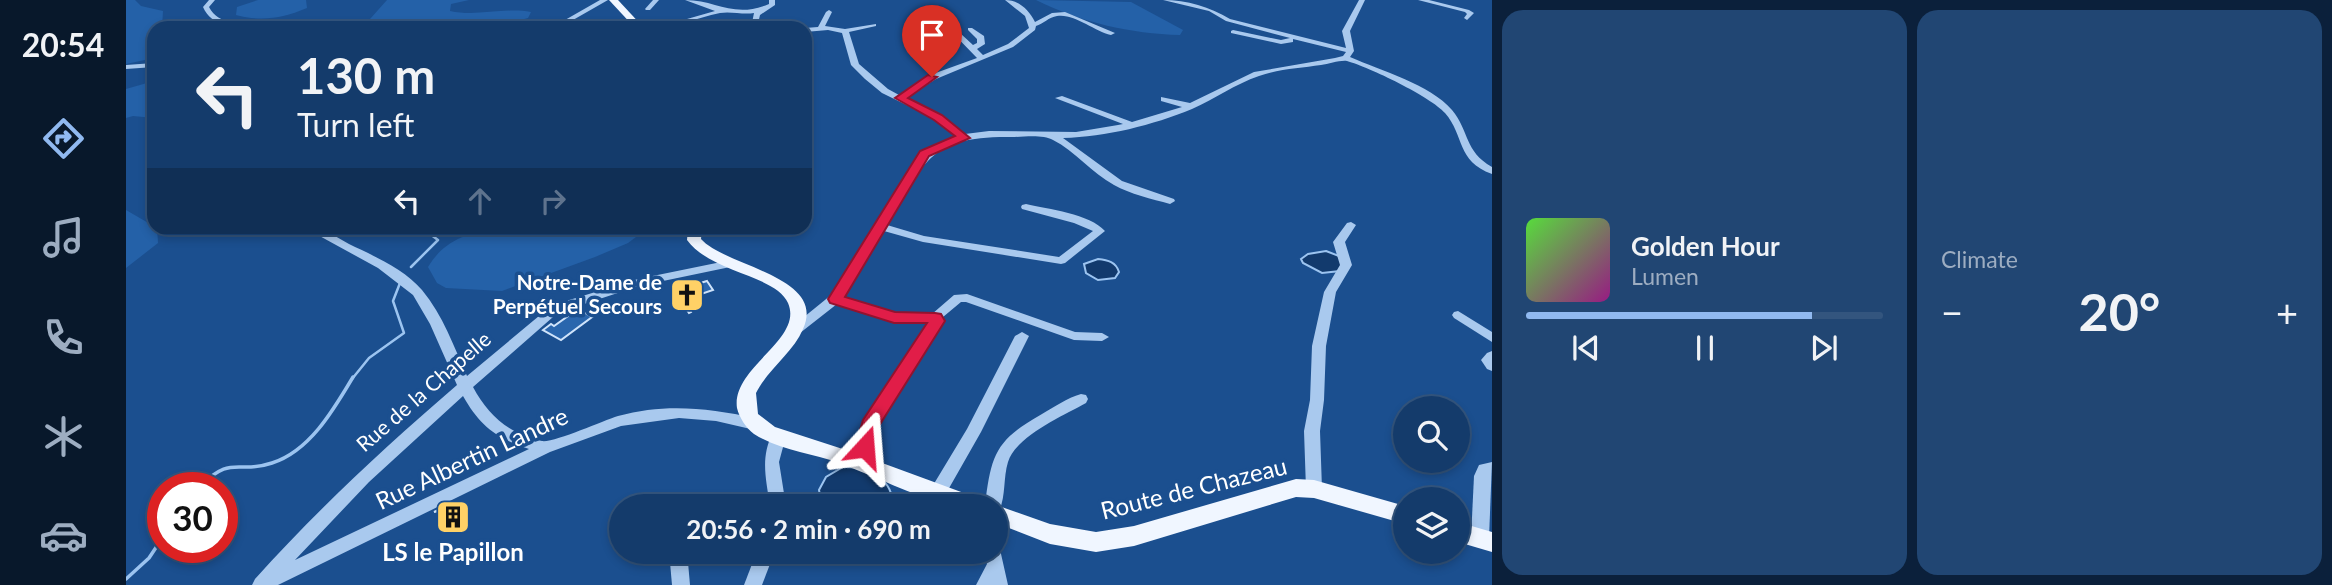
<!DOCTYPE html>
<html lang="en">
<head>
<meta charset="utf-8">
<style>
  body { margin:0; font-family:Lato,sans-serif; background:#214673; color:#f1f3f6; height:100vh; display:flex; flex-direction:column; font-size:26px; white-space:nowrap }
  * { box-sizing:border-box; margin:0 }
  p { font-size:23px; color:#9dadc1 }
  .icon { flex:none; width:38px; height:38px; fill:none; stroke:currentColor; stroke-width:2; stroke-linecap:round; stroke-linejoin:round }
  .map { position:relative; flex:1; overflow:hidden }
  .panel { display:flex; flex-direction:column; gap:10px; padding:10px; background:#0b203b; width:840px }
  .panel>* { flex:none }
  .banner { position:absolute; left:21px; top:21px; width:665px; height:214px; border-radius:21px; box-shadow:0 4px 10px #0003,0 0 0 2px #33557e; background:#143b6b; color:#f1f3f6; overflow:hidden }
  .controls { position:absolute; left:1267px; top:396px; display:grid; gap:14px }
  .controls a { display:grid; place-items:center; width:77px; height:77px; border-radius:50%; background:#143b6b; box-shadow:0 4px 10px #0003,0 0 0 2px #33557e; font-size:35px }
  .speed { position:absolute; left:21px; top:472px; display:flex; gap:14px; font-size:35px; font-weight:700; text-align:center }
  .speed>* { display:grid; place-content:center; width:91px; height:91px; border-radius:50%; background:#143b6b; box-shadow:0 4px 10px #0003,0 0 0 2px #33557e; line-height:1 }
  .speed .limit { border:10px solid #d22; background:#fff; color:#111 }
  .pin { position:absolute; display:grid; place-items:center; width:60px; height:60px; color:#fff; margin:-72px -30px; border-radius:50% 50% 50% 0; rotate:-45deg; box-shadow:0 0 7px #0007 }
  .pin .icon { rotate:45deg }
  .me { position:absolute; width:77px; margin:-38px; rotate:19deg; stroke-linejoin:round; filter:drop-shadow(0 0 5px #0008) }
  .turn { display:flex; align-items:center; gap:24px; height:147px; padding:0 35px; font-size:32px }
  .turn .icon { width:91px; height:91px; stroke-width:2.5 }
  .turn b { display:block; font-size:49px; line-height:60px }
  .lanes { display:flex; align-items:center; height:66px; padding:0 35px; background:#0003; justify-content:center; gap:35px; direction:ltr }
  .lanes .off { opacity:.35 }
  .big { font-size:52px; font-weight:700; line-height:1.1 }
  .panel .widget { flex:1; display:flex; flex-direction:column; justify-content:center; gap:10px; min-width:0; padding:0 24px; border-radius:21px; background:#214673 }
  .song { display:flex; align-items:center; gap:21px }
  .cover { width:84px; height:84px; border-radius:10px; background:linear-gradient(135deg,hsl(110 70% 55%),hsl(310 70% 35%)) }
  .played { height:7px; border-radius:4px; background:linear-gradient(90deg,#90b9f0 80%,#33557e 80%) }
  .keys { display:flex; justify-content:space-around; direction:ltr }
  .heat { display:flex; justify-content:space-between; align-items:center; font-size:38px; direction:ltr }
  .panel .tiles { flex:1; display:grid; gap:10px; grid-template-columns:repeat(2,1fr) }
  .trip { position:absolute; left:483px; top:494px; width:399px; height:70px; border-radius:35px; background:#143b6b; box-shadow:0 4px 10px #0003,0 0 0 2px #33557e; font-weight:700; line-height:70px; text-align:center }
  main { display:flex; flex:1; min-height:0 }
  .tab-bar { display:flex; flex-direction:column; width:126px; justify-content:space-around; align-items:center; background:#08182b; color:#9dadc1 }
  .tab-bar .icon { width:49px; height:49px }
  .tab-bar .active { color:#90b9f0 }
  .tab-bar b { font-size:32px; color:#f1f3f6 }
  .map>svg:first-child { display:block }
  .green { fill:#2461a8 }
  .water { fill:#123a6d; stroke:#9cc4f0; stroke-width:2 }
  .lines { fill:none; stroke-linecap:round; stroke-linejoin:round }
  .stream-far1 { stroke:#9cc4f0; stroke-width:2.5 }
  .stream { stroke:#9cc4f0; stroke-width:3.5 }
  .building { fill:#2a66ad; stroke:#cfe3fa; stroke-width:2 }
  .minor { fill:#a9c9ee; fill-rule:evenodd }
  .major { fill:#f0f6ff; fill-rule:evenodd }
  .route { fill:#e11d48; stroke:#92132f; stroke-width:2 }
  .labels { text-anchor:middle; stroke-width:7; stroke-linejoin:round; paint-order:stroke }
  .poi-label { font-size:21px; font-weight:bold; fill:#fff; stroke:#1b4f8f; text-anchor:end }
  .street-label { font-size:21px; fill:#fff; stroke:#1b4f8f }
  .near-street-label { font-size:24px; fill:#fff; stroke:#1b4f8f }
  .near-poi-label { font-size:24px; font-weight:bold; fill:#fff; stroke:#1b4f8f }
</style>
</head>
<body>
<main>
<nav class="tab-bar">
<b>20:54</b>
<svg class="icon active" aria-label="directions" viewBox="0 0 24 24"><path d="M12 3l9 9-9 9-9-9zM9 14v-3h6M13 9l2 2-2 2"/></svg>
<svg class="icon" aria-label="music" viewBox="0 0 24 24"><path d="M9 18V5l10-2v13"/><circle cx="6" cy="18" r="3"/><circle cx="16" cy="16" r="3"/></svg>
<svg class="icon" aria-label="phone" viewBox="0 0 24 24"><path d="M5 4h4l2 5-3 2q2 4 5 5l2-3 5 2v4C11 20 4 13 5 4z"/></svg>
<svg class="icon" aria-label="climate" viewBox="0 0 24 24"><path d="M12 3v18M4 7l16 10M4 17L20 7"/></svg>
<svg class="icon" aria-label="car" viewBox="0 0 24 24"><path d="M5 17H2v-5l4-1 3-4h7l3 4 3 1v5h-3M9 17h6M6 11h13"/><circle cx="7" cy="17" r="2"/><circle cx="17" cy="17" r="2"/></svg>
</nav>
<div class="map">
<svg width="1366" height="585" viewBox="0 0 1366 585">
  <rect width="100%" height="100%" fill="#1b4f8f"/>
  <!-- green -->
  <g class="green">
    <polygon points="0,0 9,0 15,6 37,11 36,28 28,28 28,58 0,64"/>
    <path d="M132,0H180L181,8C157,18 136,22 110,15L111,7Z"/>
    <path d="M261,0H343L325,4L324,11C351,17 378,7 405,12L402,18L366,28H236Z"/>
    <path d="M910,0L1005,2L1057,30L1054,35C1005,34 954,22 910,0Z"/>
    <polygon points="28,81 28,118 7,116 0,118 0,89"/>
    <polygon points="0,210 31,228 32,243 0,268"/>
    <path d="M379,228H522L502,243L469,257L376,291L320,288L311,283L302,267C320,237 346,232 379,228Z"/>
  </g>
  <!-- water -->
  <g class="water">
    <polygon points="1200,251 1213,256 1219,263 1214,271 1196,273 1177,263 1175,259 1182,254"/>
    <path d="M972,259C982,260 990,262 993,272L989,278L972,280L960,273L958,264Z"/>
    <path d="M717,467C740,466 769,479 766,506H696L693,490L700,477Z"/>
  </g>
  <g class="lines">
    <!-- stream-far1 -->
    <g class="stream-far1">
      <polyline points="285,267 312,240 304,234"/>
      <polyline points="226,379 243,358 278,333 267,301 274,283"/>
    </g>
    <!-- stream -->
    <g class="stream">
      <path d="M72,488C107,453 111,475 146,463C184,451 208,409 227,377"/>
      <polyline points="0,579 23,558 37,537"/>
    </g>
  </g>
  <!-- building -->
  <g class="building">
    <polygon points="581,281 587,290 560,299 565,312 563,313 548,291"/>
    <polygon points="452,309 466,317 435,340 417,330 425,324 428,326"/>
    <polygon points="328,503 340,520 322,527 313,511 308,512"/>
  </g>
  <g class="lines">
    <!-- minor -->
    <g class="minor">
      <path d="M83,0H89L83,7C94,28 120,21 137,28C116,28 87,30 77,7Z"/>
      <polygon points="474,0 482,0 433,28 425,28"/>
      <polygon points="527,0 533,0 524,10 520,10 519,9"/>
      <path d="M559,0C591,0 607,19 643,4V0H649V5L634,15L631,28H625L628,13C617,15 605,11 594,13C566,19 539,32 511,27L514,25L554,21L589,11Z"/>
      <path d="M879,0C893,0 903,10 909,22L926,13L939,12L989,33L985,35C968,31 948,13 931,16C923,17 917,24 910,26L909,30L887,47L810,79L780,98L815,115L839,134L863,131L950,132L992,125L997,124L929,98L936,96L1006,122L1056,107L1035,101V97L1064,103L1128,72L1209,58L1217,56L1220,52L1167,39V42L1155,44L1105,33V31L1107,30L1155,40L1164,38L1100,21L1083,11L1037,0C1061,0 1084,7 1104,19L1220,48L1216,31L1233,0H1239L1224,31L1228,51L1224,57C1255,71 1304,84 1326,110C1344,132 1338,151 1366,167V174C1330,161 1339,136 1319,113C1305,97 1243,67 1221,61C1214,60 1203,64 1195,65C1175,68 1153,69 1133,76C1109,84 1089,99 1066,109C1027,125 980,137 937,138L996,181L1048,199L1049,201L1044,204C1026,199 1004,194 988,185C966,173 949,151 927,140C917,134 897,137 885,137C803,136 799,161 761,225L798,236L933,257L967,231L948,223L896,209L895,207L896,205L900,204C922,209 964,214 979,231L939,263L935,264L797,242L758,231L718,298L769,314H806L828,295L841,294L949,332L976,333L983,337L976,341L948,340L840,302H835L817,317L815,328L767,396L751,425L743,469L737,471L731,469L729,465L737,425L757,389L804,322H768L711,304L674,333L669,334L662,330L710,291L787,165C800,150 811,142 830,136L809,119L756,93L739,79L725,65L716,33L702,30L679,32V28L692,27L700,12L703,10L706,12L699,26L719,29L750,24V26L723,32L733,64L762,89L773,95L804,75L851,58L818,24V22H822L847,45L851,43V39L842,30V28H846L858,36L859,44L851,49L857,55L882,44L903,28L899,16Z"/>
      <polygon points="1292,0 1303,0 1343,10 1348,13 1341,20 1338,18 1341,14 1339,12"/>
      <polygon points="28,63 28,67 0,69 0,65"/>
      <polygon points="1225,222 1230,225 1219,242 1226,265 1210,292 1200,346 1198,400 1194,431 1196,489 1194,494 1188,496 1182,494 1180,489 1178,431 1184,400 1186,346 1198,292 1214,265 1207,242 1221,223"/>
      <path d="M179,228C195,226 209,236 223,244C248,256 278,269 296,290C317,315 328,347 341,376L419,311L440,301L512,279L605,260L609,262L611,264L609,266L513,286L449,307L427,317L347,387C362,415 384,435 416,441C428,443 476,421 492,416C539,403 582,408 629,418L634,420L636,424L634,428L629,430L590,421L553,418L495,426L424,452L152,585H126L129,579C192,509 260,446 331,385L304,324L287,295L252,268ZM337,396C354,426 370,438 403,449L169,560L243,482Z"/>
      <polygon points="1332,311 1366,332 1366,342 1328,318 1326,315 1328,312"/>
      <polygon points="896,332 903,336 855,432 818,497 812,499 806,497 804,492 806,487 841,429 889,336"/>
      <polygon points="1366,351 1366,371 1361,369 1355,360 1361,353"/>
      <path d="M955,394L960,395L962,399L960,403C937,416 890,436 882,462C877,478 880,497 873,511L870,512V506H859C865,454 870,440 916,414C928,407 941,398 955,394Z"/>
      <path d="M652,430L657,432L660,436L653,462L660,506H644C640,478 634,458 647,432Z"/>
      <polygon points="1366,462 1363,538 1360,543 1354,546 1348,543 1345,538 1348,476 1353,465"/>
      <polygon points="870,544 873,545 882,585 850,585 861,564 858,551 870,551"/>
      <polygon points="543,551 561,551 564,585 546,585"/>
      <polygon points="631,551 649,551 636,585 618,585"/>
    </g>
    <!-- major -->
    <g class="major">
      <polygon points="483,0 492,0 518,28 509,28"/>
      <path d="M562,228H576L575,239C600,267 701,276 677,329C667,353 642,369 630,393L632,414L649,427L729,453L857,500L860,506C848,506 834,508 822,505C785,495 749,476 713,463C685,453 653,450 628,434C620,428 613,417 611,408C605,367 678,340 662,303C650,275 585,273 561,240Z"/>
      <polygon points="1170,479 1188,480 1279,506 1279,524 1188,498 1170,497 1008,546 970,552 924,544 870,523 870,506 867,506 870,505 924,524 970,532 1008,526"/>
      <polygon points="1332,522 1366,532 1366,552 1332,542"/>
    </g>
  </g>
  <!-- route -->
  <polygon class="route" points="802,75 811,77 782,98 816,115 844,138 803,156 719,297 769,312 809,313 815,314 819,321 753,426 746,452 739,454 732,452 729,447 737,420 801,323 768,323 704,303 702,299 794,151 829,136 808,120 769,98"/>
  <!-- icons -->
  <defs>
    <g id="church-square" transform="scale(1.75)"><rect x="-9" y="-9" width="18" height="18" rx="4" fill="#ffd166" stroke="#1b4f8f"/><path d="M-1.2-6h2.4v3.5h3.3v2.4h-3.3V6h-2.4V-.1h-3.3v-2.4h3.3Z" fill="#111"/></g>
    <g id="building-square" transform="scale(1.75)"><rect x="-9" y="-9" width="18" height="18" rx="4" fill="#ffd166" stroke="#1b4f8f"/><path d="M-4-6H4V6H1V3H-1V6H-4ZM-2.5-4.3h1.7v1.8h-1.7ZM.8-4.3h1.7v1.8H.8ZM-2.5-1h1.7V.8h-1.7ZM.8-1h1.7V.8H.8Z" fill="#111"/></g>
  </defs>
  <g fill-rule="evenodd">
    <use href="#church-square" x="561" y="295"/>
    <use href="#building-square" x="327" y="517"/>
  </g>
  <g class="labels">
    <!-- poi labels -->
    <g class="poi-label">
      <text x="536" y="290">Notre-Dame de<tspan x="536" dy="24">Perpétuel Secours</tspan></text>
    </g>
    <!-- street labels -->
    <g class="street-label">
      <text transform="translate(298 392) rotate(-41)" y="7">Rue de la Chapelle</text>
    </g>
    <!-- near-street labels -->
    <g class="near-street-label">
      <text transform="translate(346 459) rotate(-25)" y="8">Rue Albertin Landre</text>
      <text transform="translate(1068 489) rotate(-14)" y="8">Route de Chazeau</text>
    </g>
    <!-- near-poi labels -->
    <g class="near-poi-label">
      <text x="327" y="561">LS le Papillon</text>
    </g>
  </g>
</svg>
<div class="controls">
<a><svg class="icon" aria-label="search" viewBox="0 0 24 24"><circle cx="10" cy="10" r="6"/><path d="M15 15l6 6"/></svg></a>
<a><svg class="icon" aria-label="layers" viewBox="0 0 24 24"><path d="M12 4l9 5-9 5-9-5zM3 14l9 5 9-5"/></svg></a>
</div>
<div class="speed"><div class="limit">30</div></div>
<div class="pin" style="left:806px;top:77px;background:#d93025"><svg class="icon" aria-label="arrive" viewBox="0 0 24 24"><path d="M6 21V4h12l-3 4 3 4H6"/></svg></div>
<svg class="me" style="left:739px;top:447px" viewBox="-20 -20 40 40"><path d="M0-17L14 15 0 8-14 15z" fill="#e11d48" stroke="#fff" stroke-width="4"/></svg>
<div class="trip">20:56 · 2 min · 690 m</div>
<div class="banner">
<div class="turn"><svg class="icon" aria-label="left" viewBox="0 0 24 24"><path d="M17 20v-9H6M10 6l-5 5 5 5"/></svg><div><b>130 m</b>Turn left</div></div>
<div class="lanes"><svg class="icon" aria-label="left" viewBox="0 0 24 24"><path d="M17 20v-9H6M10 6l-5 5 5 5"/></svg><svg class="icon off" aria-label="ahead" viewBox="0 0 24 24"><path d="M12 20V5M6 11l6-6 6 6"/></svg><svg class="icon off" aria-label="right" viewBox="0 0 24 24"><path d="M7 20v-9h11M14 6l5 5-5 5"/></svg></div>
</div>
</div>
<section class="panel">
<div class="tiles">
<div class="widget">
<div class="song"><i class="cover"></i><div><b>Golden Hour</b><p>Lumen</p></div></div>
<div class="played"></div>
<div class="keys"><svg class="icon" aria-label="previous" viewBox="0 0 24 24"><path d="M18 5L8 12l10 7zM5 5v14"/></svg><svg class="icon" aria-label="pause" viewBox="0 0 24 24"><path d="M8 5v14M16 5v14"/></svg><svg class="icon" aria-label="next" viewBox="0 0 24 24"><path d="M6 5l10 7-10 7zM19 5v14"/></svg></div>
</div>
<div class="widget"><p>Climate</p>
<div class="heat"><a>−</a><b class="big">20°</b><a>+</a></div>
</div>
</div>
</section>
</main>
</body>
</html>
